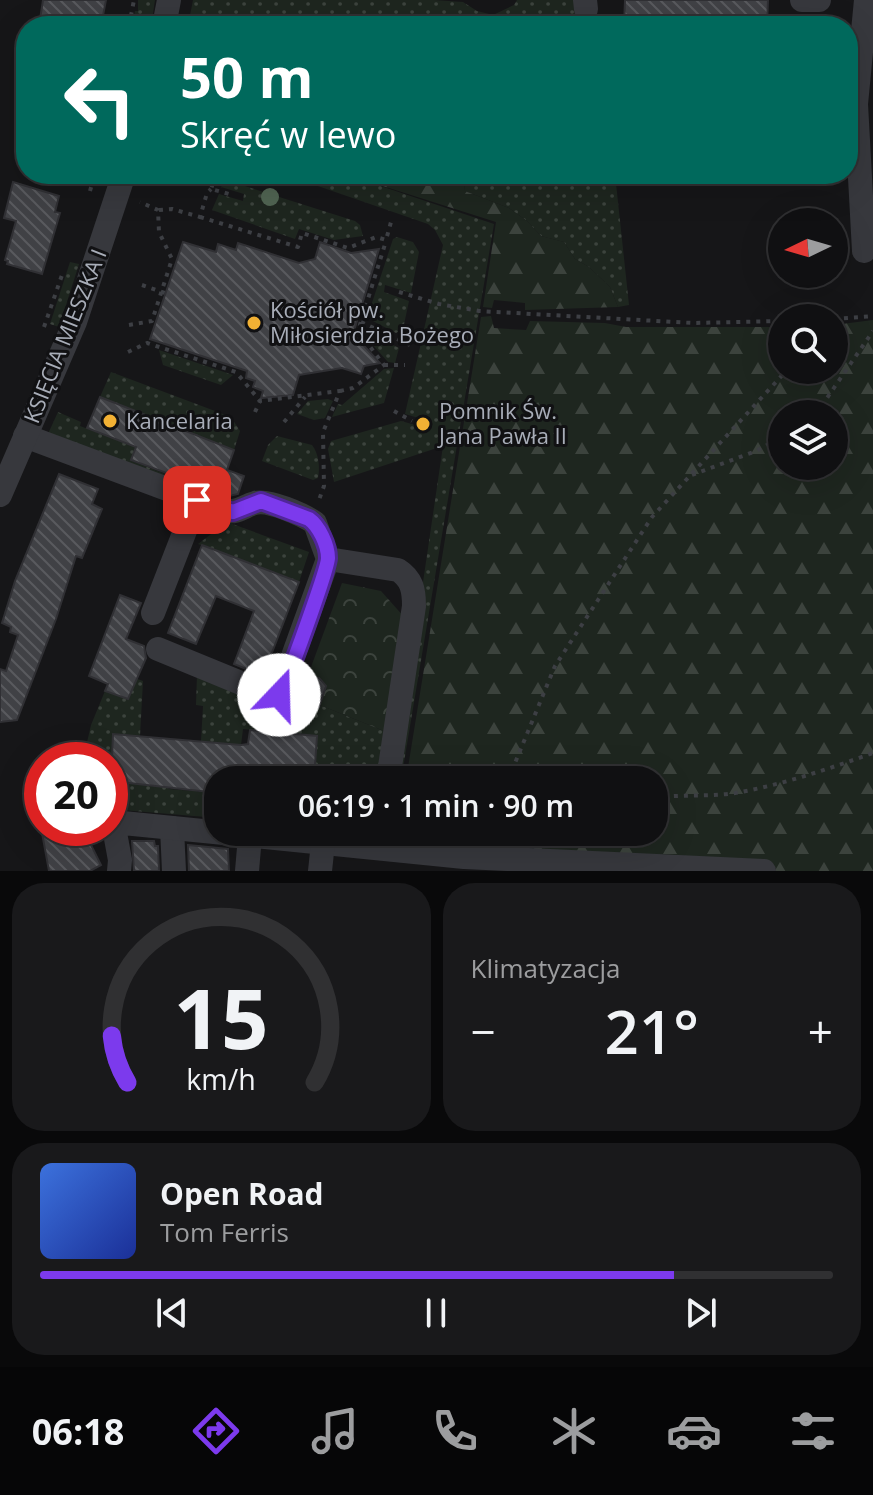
<!DOCTYPE html>
<html lang="pl">
<head>
<meta charset="utf-8">
<style>
  body { margin:0; font-family:"Open Sans",sans-serif; background:#19191b; color:#f1f3f6; height:100vh; display:flex; flex-direction:column; font-size:30px; white-space:nowrap }
  * { box-sizing:border-box; margin:0 }
  p { font-size:26px; color:#9c9d9f }
  .icon { flex:none; width:44px; height:44px; fill:none; stroke:currentColor; stroke-width:2; stroke-linecap:round; stroke-linejoin:round }
  .map { position:relative; height:871px; overflow:hidden }
  .panel { display:flex; flex-direction:column; gap:12px; padding:12px; background:#09090a; flex:1 }
  .panel>* { flex:none }
  .guide { position:absolute; left:16px; top:16px; width:842px; height:168px; border-radius:32px; box-shadow:0 8px 32px #0002,0 0 0 2px #303032; background:#00695c; color:#fff; overflow:hidden }
  .needle { width:52px; rotate:265deg }
  .fabs { position:absolute; left:768px; top:208px; display:grid; gap:16px }
  .fabs a { display:grid; place-items:center; width:80px; height:80px; border-radius:50%; background:#101012; box-shadow:0 8px 32px #0002,0 0 0 2px #303032; font-size:40px }
  .speed { position:absolute; left:24px; top:742px; display:flex; gap:16px; font-size:40px; font-weight:700; text-align:center }
  .speed>* { display:grid; place-content:center; width:104px; height:104px; border-radius:50%; background:#101012; box-shadow:0 8px 32px #0002,0 0 0 2px #303032; line-height:1 }
  .speed .limit { border:12px solid #d22; background:#fff; color:#111 }
  .pin { position:absolute; display:grid; place-items:center; width:68px; height:68px; color:#fff; margin:-34px; border-radius:16px; box-shadow:0 4px 12px #0006 }
  .me { position:absolute; width:88px; margin:-44px; rotate:21deg; stroke-linejoin:round; filter:drop-shadow(0 0 6px #0008) }
  .turn { display:flex; align-items:center; gap:28px; height:168px; padding:0 32px; font-size:36px }
  .turn .icon { width:104px; height:104px; stroke-width:2.5 }
  .turn b { display:block; font-size:56px; line-height:68px }
  .big { font-size:60px; font-weight:600; line-height:1.1 }
  .panel .tile { flex:1; display:flex; flex-direction:column; justify-content:center; gap:12px; min-width:0; padding:0 28px; border-radius:32px; background:#19191b }
  .panel .dial { align-items:center; gap:0 }
  .dial svg { height:208px; overflow:visible; fill:none; stroke:#303032; stroke-width:7; stroke-linecap:round; text-anchor:middle }
  .dial text { fill:#f1f3f6; stroke:none }
  .song { display:flex; align-items:center; gap:24px }
  .cover { width:96px; height:96px; border-radius:12px; background:linear-gradient(135deg,hsl(220 70% 55%),hsl(230 70% 35%)) }
  .played { height:8px; border-radius:4px; background:linear-gradient(90deg,#7c3aed 80%,#303032 80%) }
  .keys { display:flex; justify-content:space-around; direction:ltr }
  .heat { display:flex; justify-content:space-between; align-items:center; font-size:44px; direction:ltr }
  .panel .tiles { flex:1; display:grid; gap:12px; grid-template-columns:1fr 1fr }
  .tile:last-child { grid-column:span 2 }
  .trip { position:absolute; left:204px; top:766px; width:464px; height:80px; border-radius:32px; background:#101012; box-shadow:0 8px 32px #0002,0 0 0 2px #303032; font-weight:600; line-height:80px; text-align:center }
  .dock { display:flex; height:128px; justify-content:space-around; align-items:center; background:#060607; color:#9c9d9f }
  .dock .icon { width:56px; height:56px }
  .dock .selected { color:#7c3aed }
  .dock b { font-size:36px; color:#f1f3f6 }
  .map>svg:first-child { display:block }
  .grass { fill:url(#grass-dots) }
  .forest { fill:url(#forest-firs); fill-rule:evenodd }
  .park { fill:url(#park-crowns) }
  .building { fill:url(#building-back-hatch); stroke:#303034; stroke-width:2 }
  .lines { fill:none; stroke-linecap:round; stroke-linejoin:round }
  .path { stroke:#3d3f44; stroke-width:4; stroke-dasharray:4 6; stroke-linecap:butt }
  .minor { stroke:#37383d; stroke-width:24 }
  .tree { fill:#506452 }
  .route-casing { stroke:#51269a; stroke-width:20 }
  .route { stroke:#7c3aed; stroke-width:14 }
  .poi-dot { fill:#f2b134; stroke:#111113; stroke-width:3 }
  .labels { text-anchor:middle; stroke-width:6; stroke-linejoin:round; paint-order:stroke }
  .poi-label { font-size:22px; fill:#a8adb8; stroke:#111113; text-anchor:start }
  .street-label { font-size:22px; fill:#a8adb8; stroke:#111113 }
</style>
</head>
<body>
<div class="map">
<svg width="873" height="871" viewBox="0 0 873 871">
  <defs>
    <pattern id="grass-dots" width="8" height="8" patternUnits="userSpaceOnUse" patternTransform="scale(2)"><rect width="8" height="8" fill="#1e261f"/><path d="M2 2h.1M6 6h.1" fill="none" stroke="#3c433d" stroke-width="1.8" stroke-linecap="round"/></pattern>
    <pattern id="forest-firs" width="22" height="20" patternUnits="userSpaceOnUse" patternTransform="scale(2)"><rect width="22" height="20" fill="#1e261f"/><path d="M5 1l3.5 6h-7zM16 11l3.5 6h-7z" fill="#3c433d"/></pattern>
    <pattern id="park-crowns" width="20" height="18" patternUnits="userSpaceOnUse" patternTransform="scale(2)"><rect width="20" height="18" fill="#1e261f"/><path d="M2 6a3 3 0 1 1 6 0M12 15a3 3 0 1 1 6 0" fill="none" stroke="#3c433d"/></pattern>
    <pattern id="building-back-hatch" width="6" height="6" patternUnits="userSpaceOnUse" patternTransform="scale(2)"><rect width="6" height="6" fill="#404145"/><path d="M-1 5l2 2M0 0l6 6M5-1l2 2" fill="none" stroke="#595a5e"/></pattern>
  </defs>
  <rect width="100%" height="100%" fill="#161618"/>
  <!-- grass -->
  <g class="grass">
    <polygon points="138,0 155,0 151,26 132,26 135,11 138,11"/>
    <polygon points="193,0 434,0 463,2 477,11 493,15 514,5 517,0 577,0 580,26 188,26"/>
    <polygon points="283,174 345,174 494,224 401,780 394,780 443,446 334,482 328,449 331,441 401,421 430,429 432,422 405,414 443,245 435,230 428,224"/>
    <polygon points="463,174 615,174 629,305 618,307 610,287 589,267 575,259 564,242 541,236 527,221 509,208 465,191"/>
    <polygon points="229,181 355,221 360,225 363,236 334,240 299,229 295,239 212,210 219,194 243,201 244,194 221,187"/>
    <polygon points="397,237 413,242 419,252 411,293 385,285 384,292 409,301 403,329 396,333 371,320 369,312 393,239"/>
    <polygon points="70,262 79,264 59,327 50,324"/>
    <polygon points="364,330 399,348 395,363 388,362 362,333"/>
    <polygon points="159,350 233,375 221,385 163,365"/>
    <polygon points="394,368 384,403 332,417 338,404 342,405 384,369"/>
    <polygon points="111,372 231,417 240,431 234,450 100,397"/>
    <polygon points="328,399 333,401 325,418 314,420 297,414 308,401"/>
    <polygon points="58,412 81,422 80,426 136,447 132,461 235,501 233,505 47,436"/>
    <path d="M277,436L312,445C319,454 320,468 318,478L313,480L262,461L268,445Z"/>
    <polygon points="227,522 309,552 299,582 198,544"/>
    <polygon points="197,675 293,715 300,697 389,733 381,780 314,780 317,736 243,729 241,745 201,741 203,706 196,705"/>
    <polygon points="129,676 143,681 140,736 113,735 169,789 218,793 218,818 110,809 110,760 83,760 91,725 105,691 120,696"/>
  </g>
  <!-- forest -->
  <g class="forest">
    <polygon points="345,174 463,174 465,191 509,208 527,221 541,236 564,242 575,259 589,267 610,287 618,307 525,310 525,303 494,300 492,308 483,307 496,222"/>
    <path d="M491,316L494,328L526,330L530,321L605,323L626,327H782V370H834V325L873,320V871H764L394,850L397,832H654V780H406L481,317ZM782,414H834V466H782Z"/>
  </g>
  <!-- park -->
  <polygon class="park" points="342,583 381,591 405,618 389,733 300,697"/>
  <!-- building -->
  <g class="building">
    <polygon points="43,0 106,0 101,26 39,26"/>
    <polygon points="625,0 768,0 767,26 624,26"/>
    <polygon points="13,182 59,196 55,212 60,213 42,274 7,264 8,261 5,260 16,221 4,218"/>
    <polygon points="183,242 216,252 218,244 236,250 238,243 299,263 315,259 320,242 351,253 379,249 353,334 380,363 364,366 361,374 342,368 299,375 293,395 261,398 263,391 253,387 255,381 246,378 247,371 150,339"/>
    <polygon points="100,397 234,450 227,470 244,476 238,494 229,496 131,460 136,447 87,428"/>
    <polygon points="59,474 98,489 92,504 102,509 82,558 76,556 56,619 17,720 0,722 0,669 6,671 18,635 10,632 11,627 2,623 15,581"/>
    <polygon points="202,545 299,582 263,676 234,664 254,611 216,596 196,644 168,633"/>
    <polygon points="120,595 141,603 126,639 144,646 146,658 128,699 105,691 108,684 89,676"/>
    <polygon points="319,678 326,686 319,707 299,684 300,681"/>
    <polygon points="250,730 317,736 314,780 218,780 218,793 111,781 113,734 241,745 248,744"/>
    <polygon points="66,828 87,828 91,845 101,865 90,871 49,871 42,833"/>
    <polygon points="132,841 154,841 155,846 158,846 159,871 134,871"/>
    <polygon points="188,845 228,849 229,871 189,871"/>
  </g>
  <g class="lines">
    <!-- path -->
    <g class="path">
      <polyline points="129,26 134,0"/>
      <polyline points="216,174 211,189 229,194"/>
      <polyline points="90,191 95,174"/>
      <polyline points="159,210 172,209 200,217 207,193 211,189"/>
      <polyline points="200,217 298,247 302,233 348,248 376,237 386,240 391,222"/>
      <polyline points="142,285 165,293"/>
      <polyline points="399,292 439,304 479,311 693,323 782,321"/>
      <polyline points="834,319 873,316"/>
      <polyline points="361,322 410,345"/>
      <polyline points="129,325 152,321 172,259 159,232 158,210 140,202"/>
      <polyline points="44,327 62,275"/>
      <polyline points="128,352 147,343 236,372 260,401"/>
      <polyline points="384,365 405,365"/>
      <polyline points="340,391 353,388 384,365 358,331 386,241"/>
      <polyline points="394,411 412,421"/>
      <polyline points="255,412 260,401 340,391 323,432 324,486 319,500"/>
      <polyline points="816,414 873,331"/>
      <polyline points="284,422 305,397"/>
      <polyline points="692,475 756,451 782,437"/>
      <polyline points="508,780 555,666 652,517 787,370"/>
      <path d="M654,798C681,794 708,797 735,793C782,785 828,769 873,753"/>
    </g>
    <!-- minor -->
    <g class="minor">
      <polyline points="585,0 586,9"/>
      <polyline points="802,0 819,0"/>
      <polyline points="164,26 169,0"/>
      <polyline points="864,251 856,104 866,0"/>
      <path d="M25,436L226,511C238,513 244,506 255,503C268,499 304,515 315,523L328,559L279,695H270L158,649"/>
      <polyline points="0,495 75,322 124,174"/>
      <path d="M328,559L398,570C412,579 414,590 414,606L388,780"/>
      <polyline points="153,613 197,500"/>
      <polyline points="172,828 174,871"/>
      <polyline points="119,871 120,860 113,822 464,857 764,871"/>
      <polyline points="247,871 250,836"/>
      <polyline points="320,871 323,843"/>
    </g>
  </g>
  <!-- trees -->
  <circle class="tree" cx="270" cy="197" r="9"/>
  <g class="lines">
    <!-- route casing -->
    <g class="route-casing">
      <path id="route" d="M197,500L233,512L261,501L309,519C319,526 328,545 328,558C328,568 286,686 279,695"/>
    </g>
    <!-- route -->
    <use href="#route" class="route"/>
  </g>
  <!-- markers -->
  <g class="poi-dot">
    <circle cx="254" cy="323" r="8"/>
    <circle cx="110" cy="421" r="8"/>
    <circle cx="423" cy="424" r="8"/>
  </g>
  <g class="labels">
    <!-- poi labels -->
    <g class="poi-label">
      <text x="270" y="318">Kościół pw.<tspan x="270" dy="25">Miłosierdzia Bożego</tspan></text>
      <text x="439" y="419">Pomnik Św.<tspan x="439" dy="25">Jana Pawła II</tspan></text>
      <text x="126" y="429">Kancelaria</text>
    </g>
    <!-- street labels -->
    <g class="street-label">
      <text transform="translate(65 336) rotate(-68)" y="8">KSIĘCIA MIESZKA I</text>
    </g>
  </g>
</svg>
<div class="fabs">
<a><svg class="needle" viewBox="-14 -14 28 28"><path d="M0-13l5 13h-10z" fill="#e53935"/><path d="M0 13l5-13h-10z" fill="#9c9d9f"/></svg></a>
<a><svg class="icon" aria-label="search" viewBox="0 0 24 24"><circle cx="10" cy="10" r="6"/><path d="M15 15l6 6"/></svg></a>
<a><svg class="icon" aria-label="layers" viewBox="0 0 24 24"><path d="M12 4l9 5-9 5-9-5zM3 14l9 5 9-5"/></svg></a>
</div>
<div class="speed"><div class="limit">20</div></div>
<div class="pin" style="left:197px;top:500px;background:#d93025"><svg class="icon" aria-label="arrive" viewBox="0 0 24 24"><path d="M6 21V4h12l-3 4 3 4H6"/></svg></div>
<svg class="me" style="left:279px;top:695px" viewBox="-20 -20 40 40"><circle r="19" fill="#fff"/><path d="M0-13L10 11 0 6-10 11z" fill="#7c3aed"/></svg>
<div class="trip">06:19 · 1 min · 90 m</div>
<div class="guide">
<div class="turn"><svg class="icon" aria-label="left" viewBox="0 0 24 24"><path d="M17 20v-9H6M10 6l-5 5 5 5"/></svg><div><b>50 m</b>Skręć w lewo</div></div>
</div>
</div>
<section class="panel">
<div class="tiles">
<div class="tile dial"><svg viewBox="0 0 100 80">
<path d="M14 69A42 42 0 1 1 86 69"/>
<path d="M14 69A42 42 0 0 1 8 51" stroke="#7c3aed"/>
<text x="50" y="56" font-size="32" font-weight="700">15</text>
<text x="50" y="72" font-size="11">km/h</text>
</svg></div>
<div class="tile"><p>Klimatyzacja</p>
<div class="heat"><a>−</a><b class="big">21°</b><a>+</a></div>
</div>
<div class="tile">
<div class="song"><i class="cover"></i><div><b>Open Road</b><p>Tom Ferris</p></div></div>
<div class="played"></div>
<div class="keys"><svg class="icon" aria-label="previous" viewBox="0 0 24 24"><path d="M18 5L8 12l10 7zM5 5v14"/></svg><svg class="icon" aria-label="pause" viewBox="0 0 24 24"><path d="M8 5v14M16 5v14"/></svg><svg class="icon" aria-label="next" viewBox="0 0 24 24"><path d="M6 5l10 7-10 7zM19 5v14"/></svg></div>
</div>
</div>
</section>
<nav class="dock">
<b>06:18</b>
<svg class="icon selected" aria-label="directions" viewBox="0 0 24 24"><path d="M12 3l9 9-9 9-9-9zM9 14v-3h6M13 9l2 2-2 2"/></svg>
<svg class="icon" aria-label="music" viewBox="0 0 24 24"><path d="M9 18V5l10-2v13"/><circle cx="6" cy="18" r="3"/><circle cx="16" cy="16" r="3"/></svg>
<svg class="icon" aria-label="phone" viewBox="0 0 24 24"><path d="M5 4h4l2 5-3 2q2 4 5 5l2-3 5 2v4C11 20 4 13 5 4z"/></svg>
<svg class="icon" aria-label="climate" viewBox="0 0 24 24"><path d="M12 3v18M4 7l16 10M4 17L20 7"/></svg>
<svg class="icon" aria-label="car" viewBox="0 0 24 24"><path d="M5 17H2v-5l4-1 3-4h7l3 4 3 1v5h-3M9 17h6M6 11h13"/><circle cx="7" cy="17" r="2"/><circle cx="17" cy="17" r="2"/></svg>
<svg class="icon" aria-label="filters" viewBox="0 0 24 24"><path d="M4 7h16M4 17h16"/><circle cx="9" cy="7" r="2"/><circle cx="15" cy="17" r="2"/></svg>
</nav>
</body>
</html>
